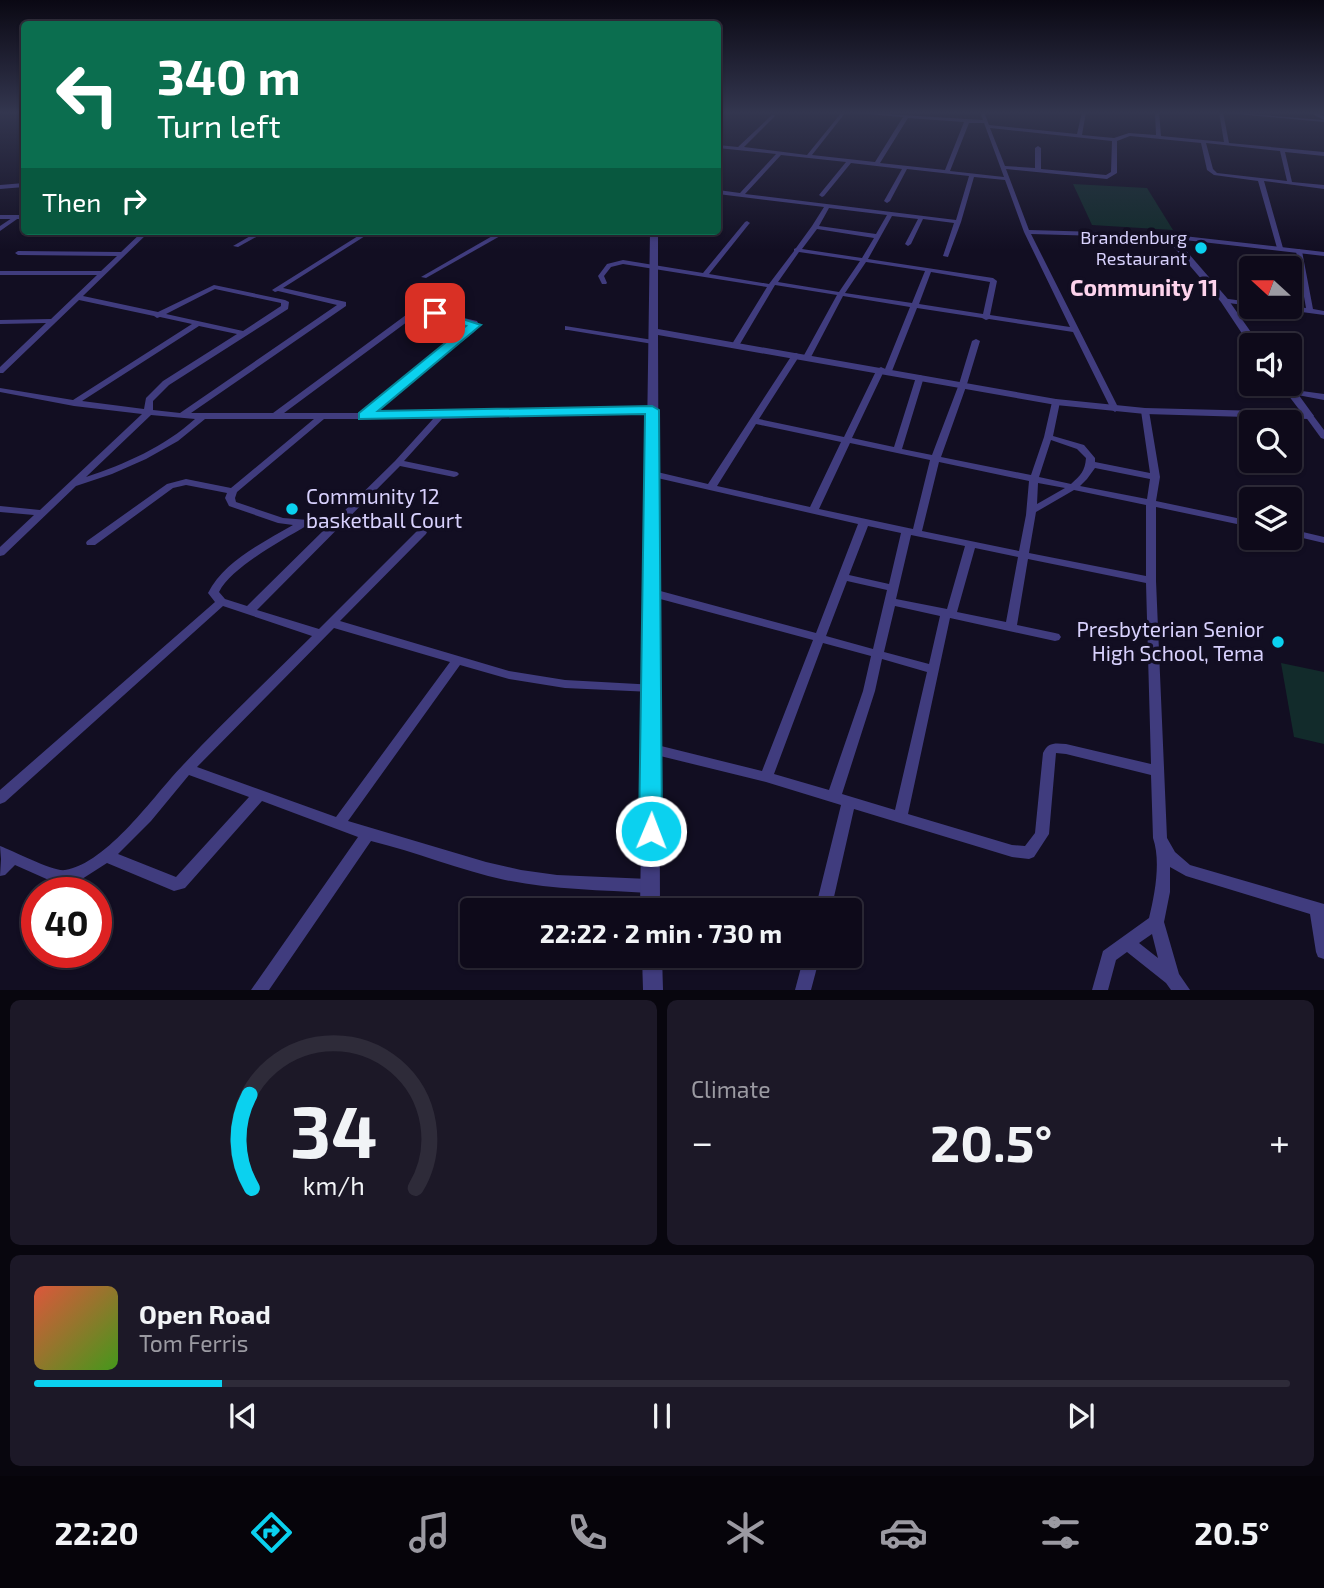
<!DOCTYPE html>
<html lang="en">
<head>
<meta charset="utf-8">
<style>
  body { margin:0; font-family:"Exo 2",sans-serif; background:#1c1827; color:#f1f3f6; height:100vh; display:flex; flex-direction:column; font-size:26px; white-space:nowrap }
  * { box-sizing:border-box; margin:0 }
  p { font-size:23px; color:#9b9aa2 }
  .icon { flex:none; width:38px; height:38px; fill:none; stroke:currentColor; stroke-width:2; stroke-linecap:round; stroke-linejoin:round }
  .map { position:relative; height:990px; overflow:hidden }
  .side { display:flex; flex-direction:column; gap:10px; padding:10px; background:#08060e; flex:1 }
  .side>* { flex:none }
  .guide { position:absolute; left:21px; top:21px; width:700px; height:214px; border-radius:7px; box-shadow:0 2px 5px #0004,0 0 0 2px #2e2b39; background:#0b6e4f; color:#fff; overflow:hidden }
  .needle { width:46px; rotate:291deg }
  .buttons { position:absolute; left:1239px; top:256px; display:grid; gap:14px }
  .buttons a { display:grid; place-items:center; width:63px; height:63px; border-radius:7px; background:#0e0a1a; box-shadow:0 2px 5px #0004,0 0 0 2px #2e2b39; font-size:35px }
  .speed { position:absolute; left:21px; top:877px; display:flex; gap:14px; font-size:35px; font-weight:700; text-align:center }
  .speed>* { display:grid; place-content:center; width:91px; height:91px; border-radius:50%; background:#0e0a1a; box-shadow:0 2px 5px #0004,0 0 0 2px #2e2b39; line-height:1 }
  .speed .limit { border:10px solid #d22; background:#fff; color:#111 }
  .pin { position:absolute; display:grid; place-items:center; width:60px; height:60px; color:#fff; margin:-30px; border-radius:14px; box-shadow:0 4px 10px #0006 }
  .me { position:absolute; width:77px; margin:-38px; rotate:1deg; stroke-linejoin:round; filter:drop-shadow(0 0 5px #0008) }
  .turn { display:flex; align-items:center; gap:24px; height:147px; padding:0 21px; font-size:32px }
  .turn .icon { width:91px; height:91px; stroke-width:2.5 }
  .turn b { display:block; font-size:49px; line-height:60px }
  .then { display:flex; align-items:center; height:66px; padding:0 21px; background:#0003; gap:14px; font-size:26px }
  .big { font-size:52px; font-weight:700; line-height:1.1 }
  .side .card { flex:1; display:flex; flex-direction:column; justify-content:center; gap:10px; min-width:0; padding:0 24px; border-radius:10px; background:#1c1827 }
  .side .dial { align-items:center; gap:0 }
  .dial svg { height:182px; overflow:visible; fill:none; stroke:#2e2b39; stroke-width:7; stroke-linecap:round; text-anchor:middle }
  .dial text { fill:#f1f3f6; stroke:none }
  .song { display:flex; align-items:center; gap:21px }
  .cover { width:84px; height:84px; border-radius:10px; background:linear-gradient(135deg,hsl(10 70% 55%),hsl(100 70% 35%)) }
  .played { height:7px; border-radius:4px; background:linear-gradient(90deg,#0bd1ef 15%,#2e2b39 15%) }
  .keys { display:flex; justify-content:space-around; direction:ltr }
  .heat { display:flex; justify-content:space-between; align-items:center; font-size:38px; direction:ltr }
  .side .tiles { flex:1; display:grid; gap:10px; grid-template-columns:1fr 1fr }
  .card:last-child { grid-column:span 2 }
  .trip { position:absolute; left:460px; top:898px; width:402px; height:70px; border-radius:7px; background:#0e0a1a; box-shadow:0 2px 5px #0004,0 0 0 2px #2e2b39; font-weight:700; line-height:70px; text-align:center }
  .dock { display:flex; height:112px; justify-content:space-around; align-items:center; background:#06040a; color:#9b9aa2 }
  .dock .icon { width:49px; height:49px }
  .dock .active { color:#0bd1ef }
  .dock b { font-size:32px; color:#f1f3f6 }
  .map>svg:first-child { display:block }
  .green { fill:#122b2b }
  .lines { fill:none; stroke-linecap:round; stroke-linejoin:round }
  .minor { fill:#403c7e; fill-rule:evenodd }
  .tertiary { fill:#403c7e; fill-rule:evenodd }
  .route { fill:#0bd1ef; stroke:#07889b; stroke-width:2 }
  .poi-dot { fill:#0bd1ef; stroke:#120e22; stroke-width:2.5 }
  .labels { text-anchor:middle; stroke-width:7; stroke-linejoin:round; paint-order:stroke }
  .far-poi-label { font-size:18px; fill:#d8d1fd; stroke:#120e22; text-anchor:end }
  .poi-label { font-size:21px; fill:#d8d1fd; stroke:#120e22; text-anchor:start }
  .far-district-label { font-size:23px; font-weight:bold; fill:#fdd3ec; stroke:#120e22 }
</style>
</head>
<body>
<div class="map">
<svg width="1324" height="990" viewBox="0 0 1324 990">
  <rect width="100%" height="100%" fill="#120e22"/>
  <!-- green -->
  <g class="green">
    <polygon points="1073,184 1147,188 1173,230 1092,225"/>
    <polygon points="1281,663 1324,672 1324,744 1294,737"/>
  </g>
  <g class="lines">
    <!-- minor -->
    <g class="minor">
      <path d="M842,112H846L812,155L875,162L903,117L855,113L853,112L983,120L980,112H984L989,125L1077,134L1082,112H1086L1082,135L1114,138L1129,133L1156,135L1155,112H1159L1161,136L1224,142L1219,112H1223L1229,143L1324,152V156L1285,152L1292,182L1324,185V189L1264,181L1283,248L1280,250L1277,248L1258,181L1214,175L1207,170L1201,143L1130,136L1117,141V173L1107,179L1006,169L1029,230L1169,234L1172,236L1169,238L1031,234L1119,409L1115,412L1111,409L1073,332L989,319L986,320L982,318L917,308L892,371L888,373L884,371L852,438L894,447L916,377L920,375L924,377L902,449L932,455L959,384L972,341L976,339L980,341L967,384L941,457L1031,475L1044,437L1052,402L1056,399L1060,402L1053,436L1084,445L1095,458V462L1150,473L1141,411L1145,408L1149,411L1160,477L1156,501L1251,521V527L1156,507V581L1167,838L1175,852L1190,865L1324,904V959L1318,957L1316,952L1310,914L1186,876L1170,867V892L1164,922L1179,974L1190,990H1171L1166,983L1127,952L1116,960L1108,990H1092L1103,951L1149,918C1155,894 1161,861 1153,838L1151,775L1066,754L1056,753L1049,834L1034,857L1029,859L1012,857L854,809L831,910H815L841,805L766,782L648,753L647,749L648,745L653,744L762,771L813,640L649,596L648,593L649,590L653,589L816,633L858,524L653,477L648,474L653,471L708,484L792,355L796,353L800,355L759,419L844,437L877,369L881,367L885,369L910,307L843,296L811,357L807,359L803,357L837,295L775,285L740,344L736,346L732,344L767,287L623,264L611,267L604,276L607,283L606,284H602L598,276L607,264L623,260L703,273L745,222L747,221L750,223L749,224L709,274L769,284L794,251V249L796,248L812,226L824,207L718,194V190L740,193L776,154L718,148V145L738,147L773,114L775,116L744,147L807,155ZM908,118L964,122L945,170L880,163ZM969,123H984L1004,177L950,171ZM990,128L1112,141L1111,172L1106,175L1041,169V148L1038,146L1035,148V168L1005,166ZM1206,143L1280,151L1287,181L1217,173L1213,169ZM781,155L846,162L819,195L822,197L824,196L851,163L902,169L884,201L887,203L890,201L907,169L969,176L956,220L745,194ZM974,177L1005,180L1024,232L1070,327L990,315L997,281L993,278L868,259L892,216L918,219L905,244L908,246L911,244L923,219L954,223L943,256L948,257L961,222ZM829,208L887,215L876,234L819,226ZM817,229L874,238L862,258L802,249ZM799,252L860,261L839,292L778,282ZM866,262L925,271L912,303L845,293ZM931,272L990,282L983,314L919,304ZM756,424L841,442L810,507L717,486ZM1051,440L1077,449L1086,458C1085,471 1081,475 1071,484L1039,477ZM850,443L930,460L913,529L819,509ZM939,462L1029,481L1026,515L1019,551L922,531ZM1095,468L1150,479L1147,499L1080,486L1087,479ZM1038,483L1065,488L1037,504ZM1074,490L1146,505V576L1029,553L1036,512ZM868,526L901,533L889,584L849,575ZM911,535L965,546L947,609L896,599ZM975,548L1018,557L1006,622L957,612ZM1028,559L1146,583L1151,764L1066,744C1055,743 1048,742 1043,753L1035,833L1025,846L1012,845L908,814L950,618L1055,641L1059,640L1061,637L1059,634L1055,633L1017,625ZM847,581L887,590L873,649L826,636ZM895,606L940,616L929,664L884,652ZM823,643L871,656L863,691L829,790L774,774ZM882,659L927,672L895,810L842,794L875,691ZM1152,934L1158,958L1139,943Z"/>
      <polygon points="1225,112 1324,120 1324,122 1227,113"/>
      <polygon points="24,183 24,187 0,189 0,185"/>
      <polygon points="15,216 20,217 0,231 0,226"/>
      <path d="M143,231H150L83,296L158,312L214,285L285,300L289,302L288,309L169,385L153,401V410L180,413L337,305L278,291L275,292L272,290L366,231H373L283,288L346,302V306L191,413H273L410,312L429,310L477,321L478,323L474,332L372,413H440L655,408L656,410L652,413L442,419L404,461L457,472L459,474L457,476L454,477L400,466L257,610L319,629L418,530L422,529L427,532L426,534L340,621L509,671L565,680L656,685L658,688L656,691L652,692L565,688L509,679L460,665L348,821L486,862L521,870L557,875L649,879L654,881L656,886L654,891L649,893C601,890 552,890 505,880C460,870 416,852 371,841L269,990H251L358,837L262,801L185,888L174,891L107,863L82,879L60,885L15,865L5,875L0,876L1,859L0,846C14,851 53,872 65,870C108,863 154,795 183,765C225,720 269,679 312,636L223,606L5,802L0,804V790L215,602L208,593C224,561 264,542 293,525L278,523L229,506L225,498L227,493L186,485L173,488L95,545H87L86,543L87,541L167,484L186,479L231,488L314,419H205L178,441L146,459L112,474L76,486L4,555L0,556V547L34,515L0,512V506L40,510L142,414L74,406L0,392V388L73,400L192,324L160,317L157,318L154,316L79,300L3,373H0V367L46,323L0,324V320L51,319L97,275H0V271H101L117,256L18,255L15,253L18,251L121,252ZM215,289L281,303V306L243,331L166,314ZM429,314L470,324L468,329L362,413H284L415,316ZM199,326L237,334L163,381L146,398L144,409L82,401ZM151,415L195,419C164,447 125,464 86,477ZM324,419H433L395,461L333,522L283,518L236,502L235,498L237,492ZM306,526L327,527L247,606L225,599L219,592C232,567 281,541 306,526ZM334,628L450,662L336,817L197,767ZM189,775L249,797L176,877L118,854L151,821Z"/>
      <polygon points="259,231 267,231 238,247 233,246"/>
      <polygon points="501,231 509,231 426,278 421,277"/>
      <polygon points="1299,249 1302,251 1313,309 1324,311 1324,315 1272,308 1269,306 1290,306 1306,308 1296,251"/>
      <polygon points="1221,298 1251,302 1251,306 1221,302"/>
      <polygon points="565,326 653,340 657,342 653,344 568,330 565,330"/>
      <polygon points="1287,389 1324,394 1324,400 1287,393 1286,391"/>
      <polygon points="1309,413 1312,414 1324,430 1324,439 1321,438 1305,416"/>
      <polygon points="1290,529 1324,537 1324,543 1290,535"/>
      <polygon points="804,956 820,956 811,990 795,990"/>
    </g>
    <!-- tertiary -->
    <g class="tertiary">
      <polygon points="1309,112 1316,112 1324,116 1324,120"/>
      <rect x="0" y="215" width="24" height="4"/>
      <polygon points="650,231 658,231 658,329 1056,399 1145,408 1301,412 1279,383 1290,383 1314,416 1309,419 1145,414 1056,405 658,335 660,910 640,910"/>
      <polygon points="1166,234 1324,252 1324,256 1176,239 1227,298 1260,345 1251,345 1251,347 1221,302 1166,238"/>
      <polygon points="642,956 662,956 663,990 643,990"/>
    </g>
  </g>
  <!-- sky -->
  <linearGradient id="sky" x2="0" y2="1"><stop stop-color="#0a0813"/><stop offset="0.45" stop-color="#33364f"/><stop offset="1" stop-color="#33364f" stop-opacity="0"/></linearGradient>
  <rect width="1324" height="250" fill="url(#sky)"/>
  <!-- route -->
  <polygon class="route" points="435,310 481,325 378,411 652,406 659,410 662,831 659,838 651,841 643,838 639,831 645,414 359,419 359,413 466,326 431,316 431,311"/>
  <!-- markers -->
  <g class="poi-dot">
    <circle cx="1201" cy="248" r="7"/>
    <circle cx="292" cy="509" r="7"/>
    <circle cx="1278" cy="642" r="7"/>
  </g>
  <g class="labels">
    <!-- far-poi labels -->
    <g class="far-poi-label">
      <text x="1187" y="244">Brandenburg<tspan x="1187" dy="21">Restaurant</tspan></text>
    </g>
    <!-- poi labels -->
    <g class="poi-label">
      <text x="306" y="504">Community 12<tspan x="306" dy="24">basketball Court</tspan></text>
      <text x="1264" y="637" text-anchor="end">Presbyterian Senior<tspan x="1264" dy="24">High School, Tema</tspan></text>
    </g>
    <!-- far-district labels -->
    <g class="far-district-label">
      <text x="1144" y="296">Community 11</text>
    </g>
  </g>
</svg>
<div class="buttons">
<a><svg class="needle" viewBox="-14 -14 28 28"><path d="M0-13l5 13h-10z" fill="#e53935"/><path d="M0 13l5-13h-10z" fill="#9b9aa2"/></svg></a>
<a><svg class="icon" aria-label="sound" viewBox="0 0 24 24"><path d="M4 9h4l5-4v14l-5-4H4zM17 9q2 3 0 6"/></svg></a>
<a><svg class="icon" aria-label="search" viewBox="0 0 24 24"><circle cx="10" cy="10" r="6"/><path d="M15 15l6 6"/></svg></a>
<a><svg class="icon" aria-label="layers" viewBox="0 0 24 24"><path d="M12 4l9 5-9 5-9-5zM3 14l9 5 9-5"/></svg></a>
</div>
<div class="speed"><div class="limit">40</div></div>
<div class="pin" style="left:435px;top:313px;background:#d93025"><svg class="icon" aria-label="arrive" viewBox="0 0 24 24"><path d="M6 21V4h12l-3 4 3 4H6"/></svg></div>
<svg class="me" style="left:651px;top:831px" viewBox="-20 -20 40 40"><circle r="17" fill="#0bd1ef" stroke="#fff" stroke-width="3"/><path d="M0-11L8 9 0 5-8 9z" fill="#fff"/></svg>
<div class="trip">22:22 · 2 min · 730 m</div>
<div class="guide">
<div class="turn"><svg class="icon" aria-label="left" viewBox="0 0 24 24"><path d="M17 20v-9H6M10 6l-5 5 5 5"/></svg><div><b>340 m</b>Turn left</div></div>
<div class="then">Then<svg class="icon" aria-label="right" viewBox="0 0 24 24"><path d="M7 20v-9h11M14 6l5 5-5 5"/></svg></div>
</div>
</div>
<section class="side">
<div class="tiles">
<div class="card dial"><svg viewBox="0 0 100 80">
<path d="M14 69A42 42 0 1 1 86 69"/>
<path d="M14 69A42 42 0 0 1 13 28" stroke="#0bd1ef"/>
<text x="50" y="56" font-size="32" font-weight="700">34</text>
<text x="50" y="72" font-size="11">km/h</text>
</svg></div>
<div class="card"><p>Climate</p>
<div class="heat"><a>−</a><b class="big">20.5°</b><a>+</a></div>
</div>
<div class="card">
<div class="song"><i class="cover"></i><div><b>Open Road</b><p>Tom Ferris</p></div></div>
<div class="played"></div>
<div class="keys"><svg class="icon" aria-label="previous" viewBox="0 0 24 24"><path d="M18 5L8 12l10 7zM5 5v14"/></svg><svg class="icon" aria-label="pause" viewBox="0 0 24 24"><path d="M8 5v14M16 5v14"/></svg><svg class="icon" aria-label="next" viewBox="0 0 24 24"><path d="M6 5l10 7-10 7zM19 5v14"/></svg></div>
</div>
</div>
</section>
<nav class="dock">
<b>22:20</b>
<svg class="icon active" aria-label="directions" viewBox="0 0 24 24"><path d="M12 3l9 9-9 9-9-9zM9 14v-3h6M13 9l2 2-2 2"/></svg>
<svg class="icon" aria-label="music" viewBox="0 0 24 24"><path d="M9 18V5l10-2v13"/><circle cx="6" cy="18" r="3"/><circle cx="16" cy="16" r="3"/></svg>
<svg class="icon" aria-label="phone" viewBox="0 0 24 24"><path d="M5 4h4l2 5-3 2q2 4 5 5l2-3 5 2v4C11 20 4 13 5 4z"/></svg>
<svg class="icon" aria-label="climate" viewBox="0 0 24 24"><path d="M12 3v18M4 7l16 10M4 17L20 7"/></svg>
<svg class="icon" aria-label="car" viewBox="0 0 24 24"><path d="M5 17H2v-5l4-1 3-4h7l3 4 3 1v5h-3M9 17h6M6 11h13"/><circle cx="7" cy="17" r="2"/><circle cx="17" cy="17" r="2"/></svg>
<svg class="icon" aria-label="filters" viewBox="0 0 24 24"><path d="M4 7h16M4 17h16"/><circle cx="9" cy="7" r="2"/><circle cx="15" cy="17" r="2"/></svg>
<b>20.5°</b>
</nav>
</body>
</html>
